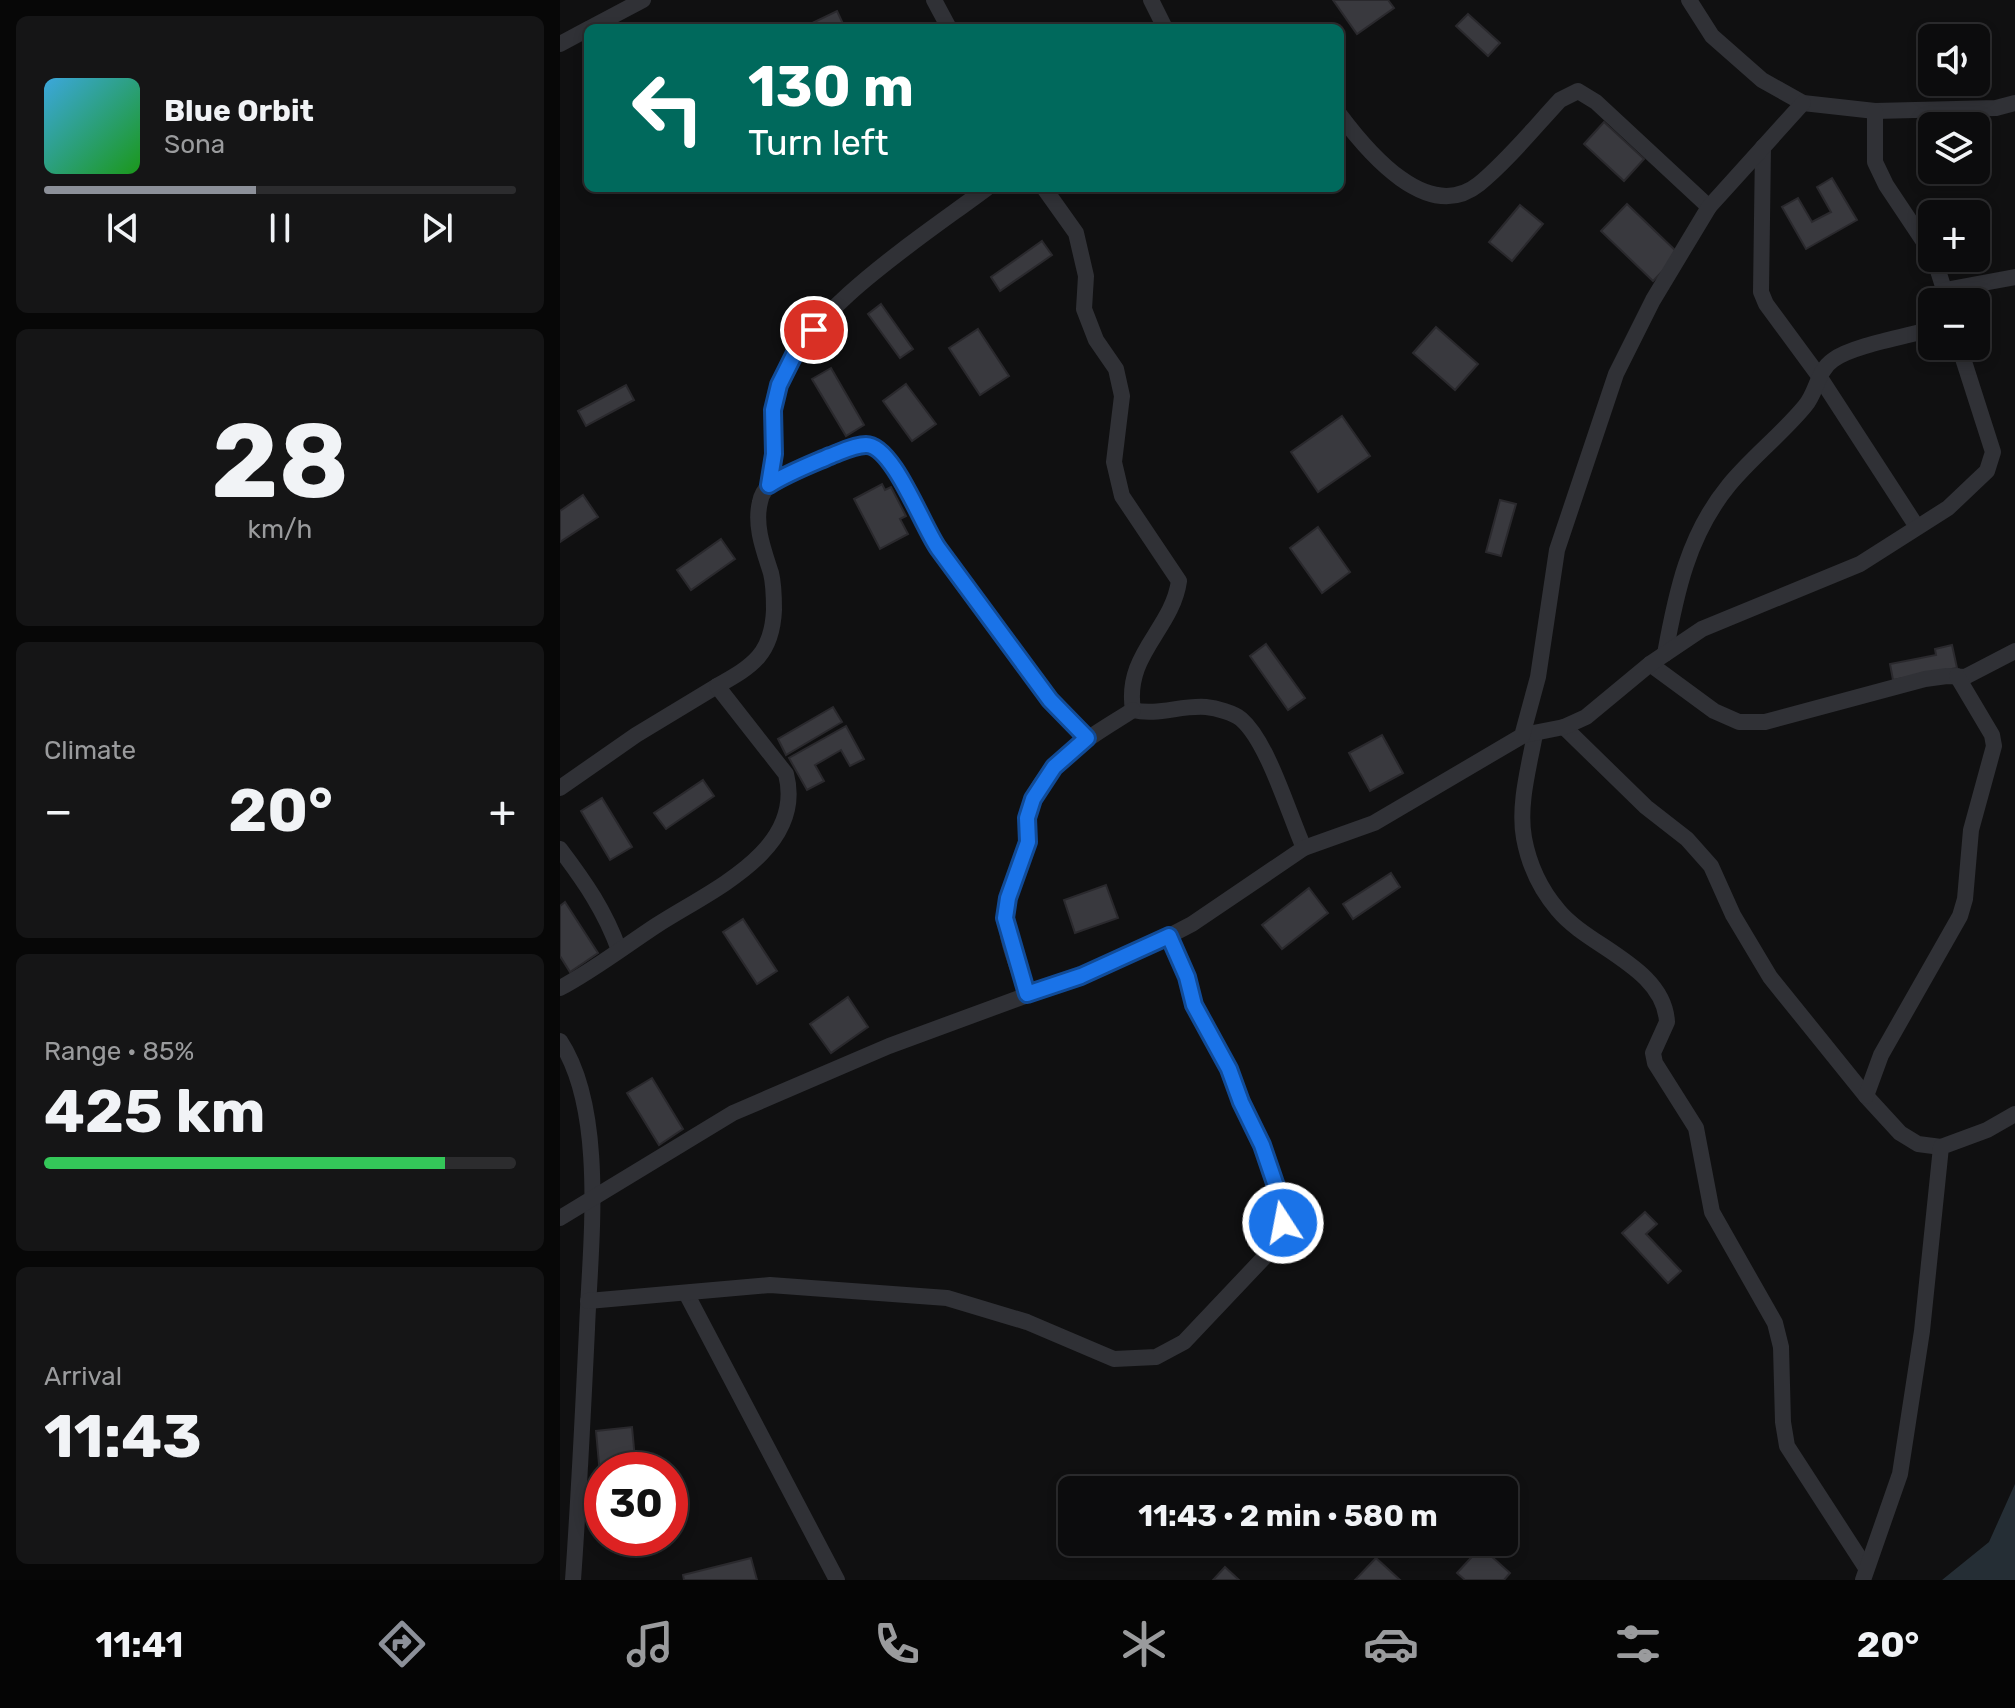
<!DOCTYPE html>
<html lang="en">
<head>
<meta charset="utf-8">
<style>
  body { margin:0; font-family:Rubik,sans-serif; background:#151516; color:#f1f3f6; height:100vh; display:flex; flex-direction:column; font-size:30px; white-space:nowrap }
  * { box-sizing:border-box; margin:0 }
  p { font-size:26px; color:#9a9b9d }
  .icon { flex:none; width:44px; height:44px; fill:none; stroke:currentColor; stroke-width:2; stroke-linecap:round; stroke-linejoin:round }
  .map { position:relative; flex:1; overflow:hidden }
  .side { display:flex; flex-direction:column; gap:16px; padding:16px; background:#070707; width:560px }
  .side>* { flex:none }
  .banner { position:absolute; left:24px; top:24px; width:760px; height:168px; border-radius:12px; box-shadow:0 4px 12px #0003,0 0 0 2px #2c2c2e; background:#00695c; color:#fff; overflow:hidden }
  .tools { position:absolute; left:1358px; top:24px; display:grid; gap:16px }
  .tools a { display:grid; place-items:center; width:72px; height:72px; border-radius:12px; background:#0c0c0d; box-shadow:0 4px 12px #0003,0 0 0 2px #2c2c2e; font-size:40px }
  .speed { position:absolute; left:24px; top:1452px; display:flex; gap:16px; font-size:40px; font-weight:700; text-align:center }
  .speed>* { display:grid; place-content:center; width:104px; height:104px; border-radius:50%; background:#0c0c0d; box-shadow:0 4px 12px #0003,0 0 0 2px #2c2c2e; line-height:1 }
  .speed .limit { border:12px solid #d22; background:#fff; color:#111 }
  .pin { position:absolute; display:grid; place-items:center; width:68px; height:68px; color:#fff; margin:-34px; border:4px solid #fff; border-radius:50%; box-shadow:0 2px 8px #0007 }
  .me { position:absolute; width:88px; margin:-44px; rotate:349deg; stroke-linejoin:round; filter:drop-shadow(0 0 6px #0008) }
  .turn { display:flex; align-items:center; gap:28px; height:168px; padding:0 32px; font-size:36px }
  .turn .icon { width:104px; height:104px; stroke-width:2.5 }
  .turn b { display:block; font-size:56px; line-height:68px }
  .big { font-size:60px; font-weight:700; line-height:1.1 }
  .side .widget { flex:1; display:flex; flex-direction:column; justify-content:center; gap:12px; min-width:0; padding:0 28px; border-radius:12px; background:#151516 }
  .side .dial { align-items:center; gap:0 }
  .dial b { font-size:104px; line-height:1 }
  .song { display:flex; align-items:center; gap:24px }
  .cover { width:96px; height:96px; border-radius:12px; background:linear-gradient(135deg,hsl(200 70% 55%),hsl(120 70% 35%)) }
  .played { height:8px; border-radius:4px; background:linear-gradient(90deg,#8c9099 45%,#2c2c2e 45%) }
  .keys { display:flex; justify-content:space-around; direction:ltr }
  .heat { display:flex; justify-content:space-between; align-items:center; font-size:44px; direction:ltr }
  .charge { height:12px; border-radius:6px; background:linear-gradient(90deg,#34c759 85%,#2c2c2e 0) }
  .trip { position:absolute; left:498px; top:1476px; width:460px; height:80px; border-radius:12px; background:#0c0c0d; box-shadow:0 4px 12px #0003,0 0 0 2px #2c2c2e; font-weight:700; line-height:80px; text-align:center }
  .tabs { display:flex; height:128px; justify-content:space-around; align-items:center; background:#050505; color:#9a9b9d }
  .tabs .icon { width:56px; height:56px }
  .tabs .current { color:#8c9099 }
  .tabs b { font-size:36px; color:#f1f3f6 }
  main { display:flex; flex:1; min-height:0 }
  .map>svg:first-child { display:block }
  .water { fill:#252e35 }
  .building { fill:#39393e; stroke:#2a292d; stroke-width:2 }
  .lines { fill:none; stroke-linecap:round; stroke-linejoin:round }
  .minor { stroke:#303136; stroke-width:16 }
  .route-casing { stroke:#114b97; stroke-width:20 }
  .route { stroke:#1a73e8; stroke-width:14 }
</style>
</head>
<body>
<main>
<section class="side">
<div class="widget">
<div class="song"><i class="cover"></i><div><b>Blue Orbit</b><p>Sona</p></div></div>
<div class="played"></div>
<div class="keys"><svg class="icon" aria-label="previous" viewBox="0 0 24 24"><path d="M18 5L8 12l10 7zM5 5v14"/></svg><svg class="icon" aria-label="pause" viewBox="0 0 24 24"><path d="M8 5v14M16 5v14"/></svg><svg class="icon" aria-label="next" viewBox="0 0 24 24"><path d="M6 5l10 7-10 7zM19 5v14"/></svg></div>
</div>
<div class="widget dial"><b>28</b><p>km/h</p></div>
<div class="widget"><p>Climate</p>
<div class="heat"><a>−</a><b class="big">20°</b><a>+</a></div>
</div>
<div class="widget"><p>Range · 85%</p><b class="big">425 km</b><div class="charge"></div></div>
<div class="widget"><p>Arrival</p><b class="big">11:43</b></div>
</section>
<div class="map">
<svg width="1455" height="1580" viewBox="0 0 1455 1580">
  <rect width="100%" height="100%" fill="#101011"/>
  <!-- water -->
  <polygon class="water" points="1455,1484 1455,1580 1382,1580 1429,1542"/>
  <!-- building -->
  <g class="building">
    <polygon points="773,0 828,0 834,8 797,34"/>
    <polygon points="277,11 285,28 242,28"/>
    <polygon points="908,14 940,43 928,56 896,26"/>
    <polygon points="1044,122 1084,159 1064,181 1024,144"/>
    <polygon points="1272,178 1297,220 1246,249 1222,207 1238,198 1252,222 1271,212 1257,187"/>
    <polygon points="1067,204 1119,254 1093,281 1041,231"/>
    <polygon points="960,205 983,224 952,261 929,242"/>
    <polygon points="482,241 492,255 440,291 431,277"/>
    <polygon points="321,304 353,349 340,358 308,314"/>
    <polygon points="876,327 918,364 895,390 853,353"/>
    <polygon points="418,329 449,376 420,395 389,348"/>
    <polygon points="271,368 304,425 286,436 252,379"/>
    <polygon points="346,384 376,424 352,441 323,401"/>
    <polygon points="66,385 74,400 26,426 18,411"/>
    <polygon points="782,416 810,456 758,492 731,452"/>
    <polygon points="322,484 325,490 331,487 346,516 340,519 348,534 320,549 294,499"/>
    <polygon points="23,495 38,517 0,542 0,511"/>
    <polygon points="940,500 956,504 941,556 926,552"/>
    <polygon points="758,527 790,572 762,593 730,548"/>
    <polygon points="161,539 175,559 131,590 117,570"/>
    <polygon points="706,644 745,698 728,710 690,656"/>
    <polygon points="1392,645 1397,668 1333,680 1330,664 1376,655 1375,649"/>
    <polygon points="273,707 282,722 226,755 218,739"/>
    <polygon points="286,726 304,759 290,766 281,750 255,765 264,781 247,790 229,758"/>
    <polygon points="822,735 843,773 810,791 789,753"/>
    <polygon points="143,780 154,796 106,829 94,813"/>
    <polygon points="42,798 72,847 50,860 21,811"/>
    <polygon points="831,873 840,887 793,919 783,904"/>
    <polygon points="546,885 558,918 515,933 504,900"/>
    <polygon points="749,888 768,913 722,949 702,925"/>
    <polygon points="5,902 38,953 10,972 0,956 0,906"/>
    <polygon points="183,919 217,971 197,984 163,932"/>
    <polygon points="288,997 308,1027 271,1053 250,1024"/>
    <polygon points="92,1078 123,1129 99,1145 67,1093"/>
    <polygon points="1085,1212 1097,1224 1086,1234 1121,1271 1108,1283 1062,1233"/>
    <polygon points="72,1427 76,1470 42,1470 42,1497 36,1431"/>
    <polygon points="921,1547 950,1573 944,1580 905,1580 897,1573"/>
    <polygon points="191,1558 197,1580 124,1580 123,1575"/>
    <polygon points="816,1558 840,1580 795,1580"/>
    <polygon points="665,1567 679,1580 653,1580"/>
  </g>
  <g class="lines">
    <!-- minor -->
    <g class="minor">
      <polyline points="374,0 389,28"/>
      <polyline points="591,0 605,28"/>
      <polyline points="1129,0 1152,36 1202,80 1243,103 1315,111 1436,108 1455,103"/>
      <polyline points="30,28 83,0"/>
      <polyline points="0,44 28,29"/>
      <polyline points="1315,111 1315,162 1326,185 1372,254"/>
      <path d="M780,115C807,151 868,225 919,184C948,160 974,128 1000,100L1018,91L1036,102L1149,207"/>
      <polyline points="1203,147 1201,292 1206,304 1259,376 1357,527"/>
      <path d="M484,188L516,233L526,276L524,309L536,340L556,369L562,396L554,462L562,496L619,581C612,630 564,654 573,710C597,716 621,705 646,707C656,708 674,713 681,719C708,742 729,815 744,848"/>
      <polyline points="1374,258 1388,302"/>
      <polyline points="1385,290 1455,277"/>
      <path d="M209,485C210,475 213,465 214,455C216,432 211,411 218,388C240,314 366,234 427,188"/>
      <path d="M1105,654C1116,593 1128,535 1169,485C1192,457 1222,434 1245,406C1257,392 1257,371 1273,360C1291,346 1348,336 1372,329"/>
      <polyline points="1090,664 1154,711 1179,722 1205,722 1365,679 1387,676 1405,677 1455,651"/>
      <polyline points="1004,727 1086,807 1127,839 1151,866 1173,915 1210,977 1306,1096 1340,1133 1358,1144 1381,1147"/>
      <path d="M975,734C969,767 958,805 964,838C969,865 980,889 998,910C1028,947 1104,967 1107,1022L1093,1053L1095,1063L1136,1128L1152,1212L1215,1323L1221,1347L1223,1422L1227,1446L1306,1568"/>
      <polyline points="964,735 1004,727 1026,717 1090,664 1142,629 1300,564 1388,508 1427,471 1433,452 1399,346"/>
      <polyline points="0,788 76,735 157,686"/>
      <path d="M0,849C25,882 45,911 59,950"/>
      <path d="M0,988C34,970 65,946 97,925C149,891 246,851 226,774L157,686C193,666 212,654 214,610C214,598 214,585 211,573C204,551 194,526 200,502C204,481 227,473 245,466C263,459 288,443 308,445C335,448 362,526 378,548L490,700L527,738"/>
      <path d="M467,994C457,964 440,931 448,899C453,881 462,865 466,847C469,837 465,826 467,816C479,763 531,737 573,710"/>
      <path d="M0,1041C47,1112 30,1247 27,1329C23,1413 19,1496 13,1580"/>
      <polyline points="1306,1096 1321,1055 1400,916 1405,899 1411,830 1434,746 1432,735 1397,676"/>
      <polyline points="0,1218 173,1113 329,1046 546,966 609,936 632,924 744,848 814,823 962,736 978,677 997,550 1056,374 1093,300 1149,207 1243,103"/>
      <polyline points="126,1293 277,1580"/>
      <polyline points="28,1301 210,1285 387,1298 467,1322 554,1359 596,1357 624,1342 713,1248 723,1223 718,1192 702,1145 681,1102 669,1069 634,1005 627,977 609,936"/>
      <polyline points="1303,1580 1340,1474 1362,1331 1381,1147 1427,1130 1455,1114"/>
    </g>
  </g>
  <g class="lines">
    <!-- route casing -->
    <g class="route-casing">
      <path id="route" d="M254,330L234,355L219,385L213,410L214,454L209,485C228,473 249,465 270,456C281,452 294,445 306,445C333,445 362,525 378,548L490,700L527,738L494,767L473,799L467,818L468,842L448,898L445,918L467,994L521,976L609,936L627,977L634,1005L669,1069L681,1102L702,1145L718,1192L723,1223"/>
    </g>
    <!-- route -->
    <use href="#route" class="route"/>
  </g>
</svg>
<div class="tools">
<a><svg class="icon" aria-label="sound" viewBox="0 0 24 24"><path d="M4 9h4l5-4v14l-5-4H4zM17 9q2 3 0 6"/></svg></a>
<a><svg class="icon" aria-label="layers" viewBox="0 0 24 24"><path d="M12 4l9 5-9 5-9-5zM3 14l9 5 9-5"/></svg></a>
<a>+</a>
<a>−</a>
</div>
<div class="speed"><div class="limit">30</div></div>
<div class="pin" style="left:254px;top:330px;background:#d93025"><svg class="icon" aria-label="arrive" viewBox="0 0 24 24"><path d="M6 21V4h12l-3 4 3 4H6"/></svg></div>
<svg class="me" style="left:723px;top:1223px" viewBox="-20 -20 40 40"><circle r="17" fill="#1a73e8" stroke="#fff" stroke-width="3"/><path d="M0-11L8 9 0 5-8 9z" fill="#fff"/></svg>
<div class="trip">11:43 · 2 min · 580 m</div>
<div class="banner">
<div class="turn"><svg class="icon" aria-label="left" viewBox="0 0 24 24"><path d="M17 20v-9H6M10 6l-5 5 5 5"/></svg><div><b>130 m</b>Turn left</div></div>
</div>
</div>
</main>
<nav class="tabs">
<b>11:41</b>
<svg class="icon current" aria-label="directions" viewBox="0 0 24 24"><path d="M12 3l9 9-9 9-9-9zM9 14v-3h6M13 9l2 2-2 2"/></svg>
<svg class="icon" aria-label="music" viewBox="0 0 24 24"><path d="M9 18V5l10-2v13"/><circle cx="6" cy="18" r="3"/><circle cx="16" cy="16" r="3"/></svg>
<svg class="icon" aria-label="phone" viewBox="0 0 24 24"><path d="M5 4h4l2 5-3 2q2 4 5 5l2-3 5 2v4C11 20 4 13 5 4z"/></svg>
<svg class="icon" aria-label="climate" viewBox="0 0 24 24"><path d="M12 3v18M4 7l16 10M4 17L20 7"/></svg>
<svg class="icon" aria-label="car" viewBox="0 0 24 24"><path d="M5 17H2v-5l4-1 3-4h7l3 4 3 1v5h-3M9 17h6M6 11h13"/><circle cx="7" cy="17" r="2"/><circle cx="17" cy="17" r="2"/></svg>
<svg class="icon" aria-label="filters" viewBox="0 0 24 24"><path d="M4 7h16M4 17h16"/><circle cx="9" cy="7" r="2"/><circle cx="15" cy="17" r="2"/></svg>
<b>20°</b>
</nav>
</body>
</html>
